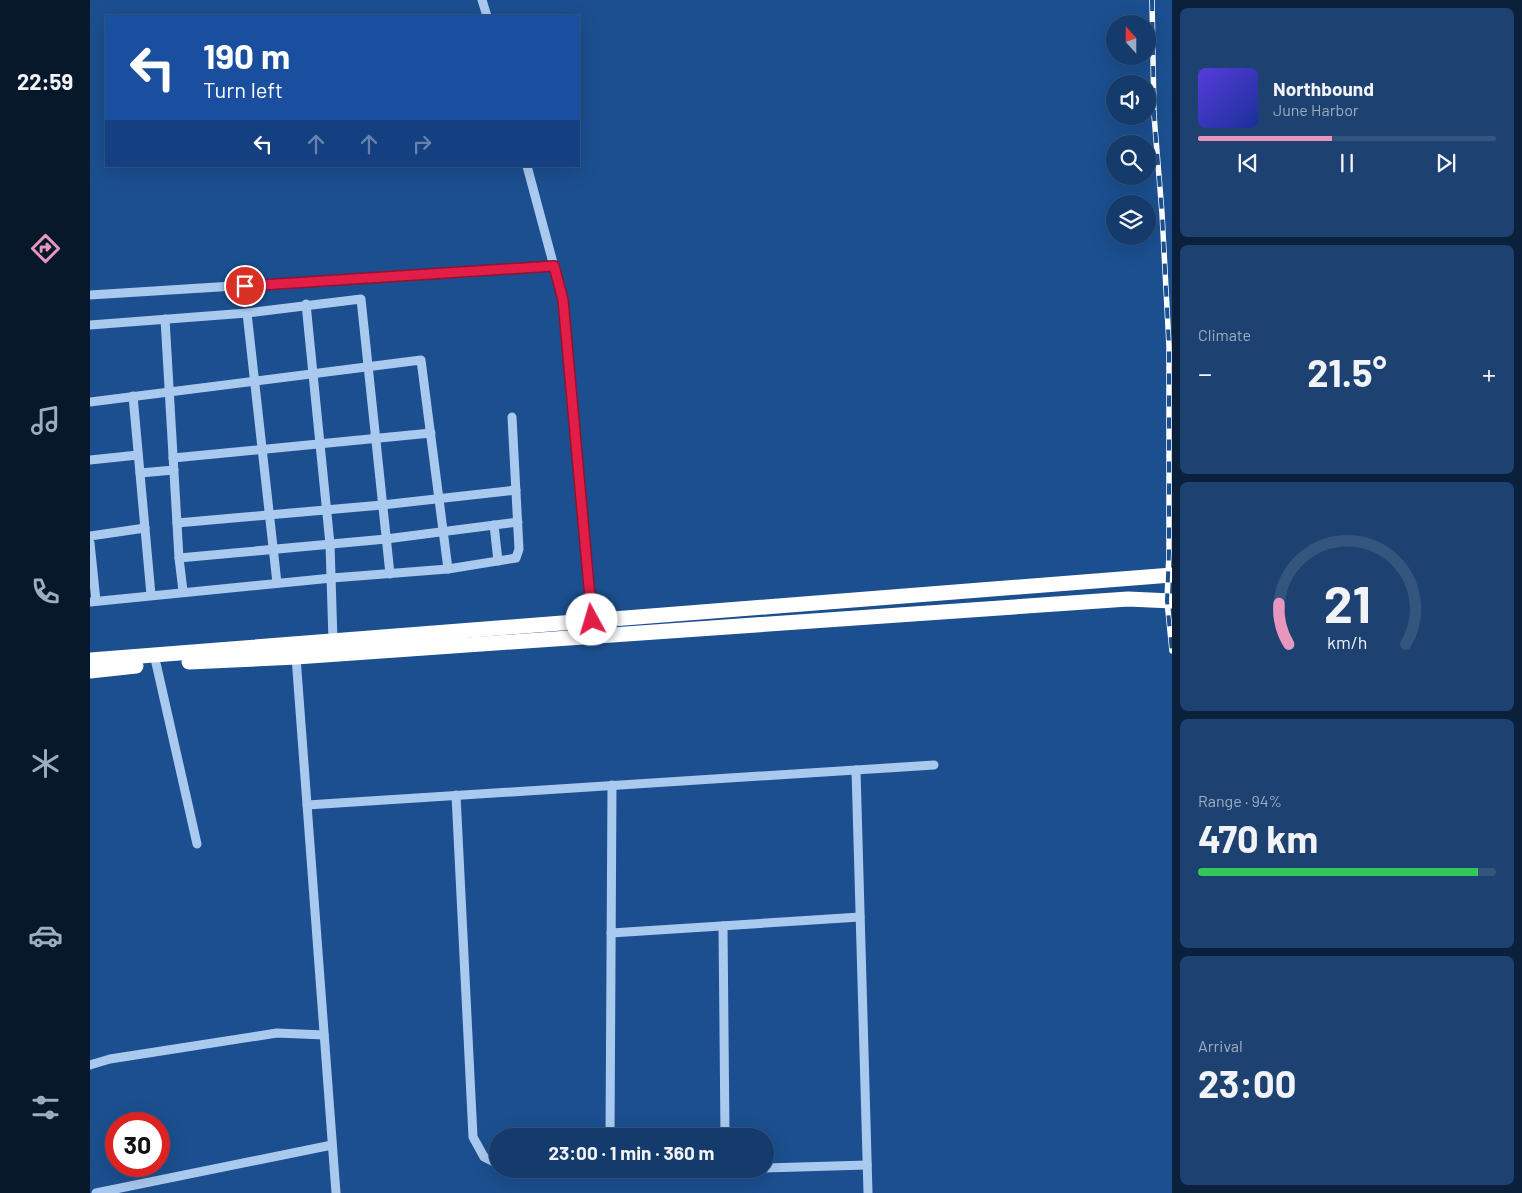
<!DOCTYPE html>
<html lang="en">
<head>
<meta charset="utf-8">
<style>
  body { margin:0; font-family:Barlow,sans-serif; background:#1d4271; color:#f1f3f6; height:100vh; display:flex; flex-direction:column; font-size:19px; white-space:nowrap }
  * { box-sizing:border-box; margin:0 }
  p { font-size:16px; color:#9dadc1 }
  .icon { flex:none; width:28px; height:28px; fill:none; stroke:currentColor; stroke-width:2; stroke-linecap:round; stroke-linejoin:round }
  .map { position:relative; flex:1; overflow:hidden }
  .side { display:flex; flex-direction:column; gap:8px; padding:8px; background:#0b203b; width:350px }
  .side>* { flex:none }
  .hud { position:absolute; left:15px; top:15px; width:475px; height:152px; border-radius:0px; box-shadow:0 5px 20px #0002,0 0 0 1px #33557e; background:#1a4fa0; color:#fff; overflow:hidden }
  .needle { width:32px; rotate:339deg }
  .tools { position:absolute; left:1016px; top:15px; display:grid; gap:10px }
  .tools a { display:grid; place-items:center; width:50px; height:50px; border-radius:50%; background:#143b6b; box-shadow:0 5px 20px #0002,0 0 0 1px #33557e; font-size:25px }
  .speed { position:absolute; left:15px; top:1112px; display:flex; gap:10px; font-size:25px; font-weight:700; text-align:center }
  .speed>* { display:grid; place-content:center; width:65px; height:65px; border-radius:50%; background:#143b6b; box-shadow:0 5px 20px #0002,0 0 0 1px #33557e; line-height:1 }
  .speed .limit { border:8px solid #d22; background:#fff; color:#111 }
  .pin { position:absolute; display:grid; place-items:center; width:42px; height:42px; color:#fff; margin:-21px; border:2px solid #fff; border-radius:50%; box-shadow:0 1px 5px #0007 }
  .me { position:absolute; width:55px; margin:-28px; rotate:354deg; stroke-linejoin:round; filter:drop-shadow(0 0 4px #0008) }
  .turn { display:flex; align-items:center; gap:18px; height:105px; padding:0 15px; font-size:22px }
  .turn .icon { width:65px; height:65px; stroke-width:2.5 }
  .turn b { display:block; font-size:35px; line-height:42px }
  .lanes { display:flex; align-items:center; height:48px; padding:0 15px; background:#0003; justify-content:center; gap:25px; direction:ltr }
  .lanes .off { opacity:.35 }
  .big { font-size:38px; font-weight:700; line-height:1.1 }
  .side .tile { flex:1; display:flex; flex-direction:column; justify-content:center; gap:8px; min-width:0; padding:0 18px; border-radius:8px; background:#1d4271 }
  .side .dial { align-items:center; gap:0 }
  .dial svg { height:130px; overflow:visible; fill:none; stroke:#33557e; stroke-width:7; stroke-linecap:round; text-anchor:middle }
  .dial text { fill:#f1f3f6; stroke:none }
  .song { display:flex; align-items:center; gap:15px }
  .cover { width:60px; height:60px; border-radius:8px; background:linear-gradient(135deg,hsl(250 70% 55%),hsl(230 70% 35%)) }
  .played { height:5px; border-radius:2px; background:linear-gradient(90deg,#e797bd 45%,#33557e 45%) }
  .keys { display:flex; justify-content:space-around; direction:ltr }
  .heat { display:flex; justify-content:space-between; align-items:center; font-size:28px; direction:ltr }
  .charge { height:8px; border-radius:4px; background:linear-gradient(90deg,#34c759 94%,#33557e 0) }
  .trip { position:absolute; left:399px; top:1128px; width:285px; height:50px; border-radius:25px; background:#143b6b; box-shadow:0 5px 20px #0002,0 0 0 1px #33557e; font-weight:700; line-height:50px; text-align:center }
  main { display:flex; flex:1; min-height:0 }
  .tab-bar { display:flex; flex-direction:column; width:90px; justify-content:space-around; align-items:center; background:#08182b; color:#9dadc1 }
  .tab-bar .icon { width:35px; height:35px }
  .tab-bar .current { color:#e797bd }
  .tab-bar b { font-size:22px; color:#f1f3f6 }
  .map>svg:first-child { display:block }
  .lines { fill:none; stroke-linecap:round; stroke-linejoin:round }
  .minor { stroke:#a9c9ee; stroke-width:9 }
  .highway { stroke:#fff; stroke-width:15 }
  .rail-casing { stroke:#fff; stroke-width:5.5 }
  .rail { stroke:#1b4f8f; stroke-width:4; stroke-dasharray:11; stroke-linecap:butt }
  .route-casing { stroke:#92132f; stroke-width:12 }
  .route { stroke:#e11d48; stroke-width:9 }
</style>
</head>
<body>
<main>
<nav class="tab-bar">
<b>22:59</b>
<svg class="icon current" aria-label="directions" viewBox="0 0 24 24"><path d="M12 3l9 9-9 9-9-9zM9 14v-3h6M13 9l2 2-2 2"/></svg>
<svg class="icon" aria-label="music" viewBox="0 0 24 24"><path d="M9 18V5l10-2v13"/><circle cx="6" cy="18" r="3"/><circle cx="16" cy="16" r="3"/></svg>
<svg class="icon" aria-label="phone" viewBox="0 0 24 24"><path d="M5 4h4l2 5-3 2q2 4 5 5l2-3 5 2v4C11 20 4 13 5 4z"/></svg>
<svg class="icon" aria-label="climate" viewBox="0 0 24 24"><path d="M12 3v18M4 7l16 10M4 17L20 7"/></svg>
<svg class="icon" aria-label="car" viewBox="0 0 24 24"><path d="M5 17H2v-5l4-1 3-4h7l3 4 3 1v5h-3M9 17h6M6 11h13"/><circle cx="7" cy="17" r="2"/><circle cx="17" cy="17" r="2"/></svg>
<svg class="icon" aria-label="filters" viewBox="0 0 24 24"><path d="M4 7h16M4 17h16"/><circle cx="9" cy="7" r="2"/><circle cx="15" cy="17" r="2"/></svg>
</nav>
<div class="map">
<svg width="1082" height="1193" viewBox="0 0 1082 1193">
  <rect width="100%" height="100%" fill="#1b4f8f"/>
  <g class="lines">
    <!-- minor -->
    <g class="minor">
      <polyline points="392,0 397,16"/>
      <polyline points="437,166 473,300 502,620"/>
      <polyline points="0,295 464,266"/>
      <polyline points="216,304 240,544 243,641"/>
      <polyline points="157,313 187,583"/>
      <polyline points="75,319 89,558"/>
      <polyline points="0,325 157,313 271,299 300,574"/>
      <polyline points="43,396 61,595"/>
      <polyline points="0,402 331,360 358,569"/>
      <polyline points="83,458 341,433"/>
      <polyline points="0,460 48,455"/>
      <polyline points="50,473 84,470"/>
      <polyline points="87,523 292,505 426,490"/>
      <polyline points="404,525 408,561"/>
      <polyline points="0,536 55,528"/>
      <polyline points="0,543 6,601"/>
      <polyline points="93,591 89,558 296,539 428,522"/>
      <polyline points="0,602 242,578 358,569 426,558 429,549 422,417"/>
      <polyline points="206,657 246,1193"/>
      <polyline points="66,663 107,844"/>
      <polyline points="766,770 778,1193"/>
      <polyline points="366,795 383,1137 394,1157 408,1164"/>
      <polyline points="217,805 844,765"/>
      <polyline points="633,926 635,1136"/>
      <polyline points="521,933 770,917"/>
      <polyline points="0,1065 20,1059 187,1033 234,1035"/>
      <polyline points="520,1136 522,785"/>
      <polyline points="675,1168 777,1165"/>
      <polyline points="426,1169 520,1174 665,1169"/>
      <polyline points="6,1193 242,1145"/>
    </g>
    <!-- highway -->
    <g class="highway">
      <polyline points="0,660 1082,575"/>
      <polyline points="99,662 206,657 1038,599 1082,601"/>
      <polyline points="0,671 46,666"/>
    </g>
    <!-- rail casing -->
    <g class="rail-casing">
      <polyline id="rail" points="1062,0 1064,115 1072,213 1079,346 1079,552 1077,601 1082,651"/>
    </g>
    <!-- rail -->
    <use href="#rail" class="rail"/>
  </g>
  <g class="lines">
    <!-- route casing -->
    <g class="route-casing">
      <polyline id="route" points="155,286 464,266 473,300 502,620"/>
    </g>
    <!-- route -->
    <use href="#route" class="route"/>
  </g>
</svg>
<div class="tools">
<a><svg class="needle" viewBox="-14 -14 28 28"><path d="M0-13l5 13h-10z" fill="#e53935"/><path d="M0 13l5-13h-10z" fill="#9dadc1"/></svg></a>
<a><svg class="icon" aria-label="sound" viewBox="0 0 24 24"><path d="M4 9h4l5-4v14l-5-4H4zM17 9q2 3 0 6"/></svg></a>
<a><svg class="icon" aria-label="search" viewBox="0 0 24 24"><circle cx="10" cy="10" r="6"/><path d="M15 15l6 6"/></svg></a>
<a><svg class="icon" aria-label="layers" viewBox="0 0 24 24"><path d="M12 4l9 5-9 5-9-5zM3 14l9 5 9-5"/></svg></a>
</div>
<div class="speed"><div class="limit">30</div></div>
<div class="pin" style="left:155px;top:286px;background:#d93025"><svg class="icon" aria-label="arrive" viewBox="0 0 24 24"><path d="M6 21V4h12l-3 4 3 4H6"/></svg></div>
<svg class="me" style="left:502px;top:620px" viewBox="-20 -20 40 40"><circle r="19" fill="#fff"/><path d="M0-13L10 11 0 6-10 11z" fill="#e11d48"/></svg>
<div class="trip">23:00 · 1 min · 360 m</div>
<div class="hud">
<div class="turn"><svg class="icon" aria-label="left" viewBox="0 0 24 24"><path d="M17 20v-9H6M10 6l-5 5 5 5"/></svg><div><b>190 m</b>Turn left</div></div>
<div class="lanes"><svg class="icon" aria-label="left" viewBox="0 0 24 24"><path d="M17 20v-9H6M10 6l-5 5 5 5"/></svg><svg class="icon off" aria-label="ahead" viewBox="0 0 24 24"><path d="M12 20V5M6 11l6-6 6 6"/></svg><svg class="icon off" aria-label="ahead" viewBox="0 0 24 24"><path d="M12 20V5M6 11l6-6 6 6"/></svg><svg class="icon off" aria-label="right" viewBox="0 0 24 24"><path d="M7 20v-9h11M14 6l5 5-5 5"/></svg></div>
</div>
</div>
<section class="side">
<div class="tile">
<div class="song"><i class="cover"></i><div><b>Northbound</b><p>June Harbor</p></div></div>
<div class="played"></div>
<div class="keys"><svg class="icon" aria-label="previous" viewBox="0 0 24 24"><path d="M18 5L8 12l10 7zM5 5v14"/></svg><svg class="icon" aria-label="pause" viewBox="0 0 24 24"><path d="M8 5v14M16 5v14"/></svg><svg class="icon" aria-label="next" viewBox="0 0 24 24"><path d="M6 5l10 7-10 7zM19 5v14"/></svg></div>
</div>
<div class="tile"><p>Climate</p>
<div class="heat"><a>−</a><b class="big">21.5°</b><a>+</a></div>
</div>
<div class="tile dial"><svg viewBox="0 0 100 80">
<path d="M14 69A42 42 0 1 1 86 69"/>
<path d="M14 69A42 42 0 0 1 8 44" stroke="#e797bd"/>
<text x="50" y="56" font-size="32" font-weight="700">21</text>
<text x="50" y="72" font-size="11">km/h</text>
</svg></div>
<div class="tile"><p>Range · 94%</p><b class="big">470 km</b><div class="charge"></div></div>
<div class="tile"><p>Arrival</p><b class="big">23:00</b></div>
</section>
</main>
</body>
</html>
